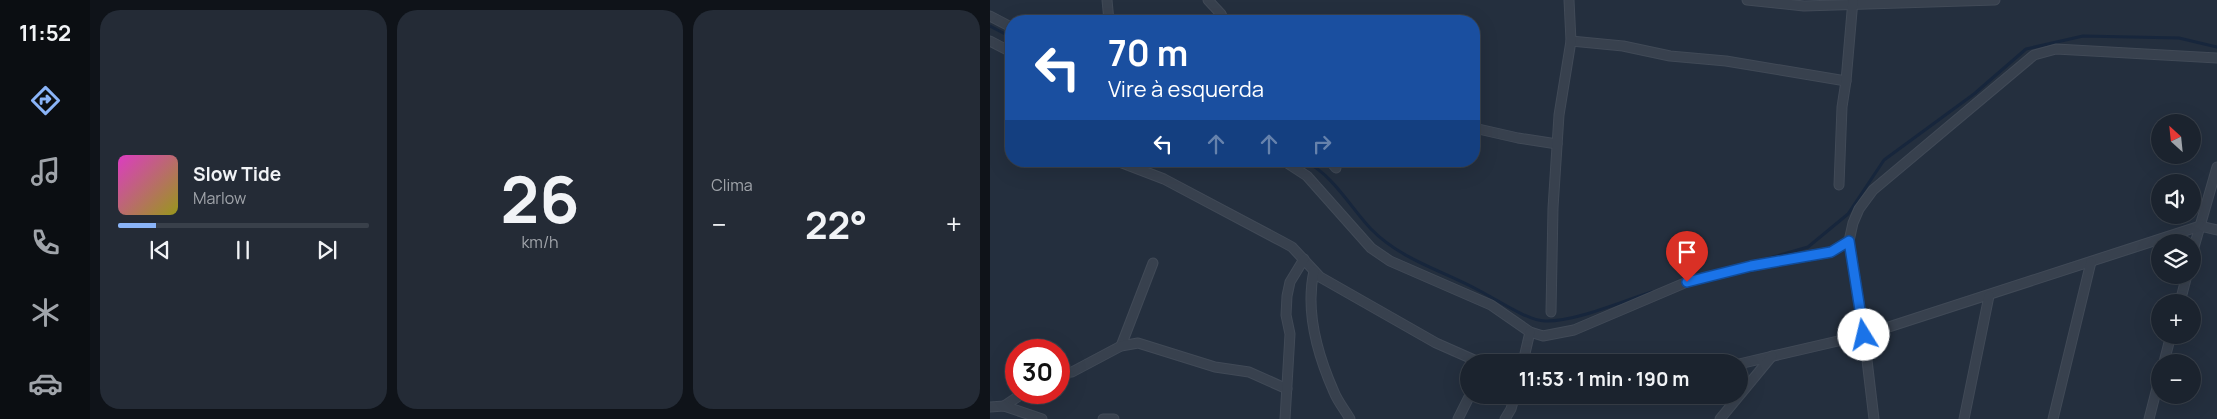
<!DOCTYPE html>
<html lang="pt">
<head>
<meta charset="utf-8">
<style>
  body { margin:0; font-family:Manrope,sans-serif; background:#242b36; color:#f1f3f6; height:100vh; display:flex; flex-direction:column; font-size:19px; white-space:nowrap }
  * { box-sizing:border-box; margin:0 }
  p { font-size:16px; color:#a0a4aa }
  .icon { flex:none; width:28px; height:28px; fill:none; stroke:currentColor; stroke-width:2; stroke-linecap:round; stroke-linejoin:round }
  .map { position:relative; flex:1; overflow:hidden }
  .drawer { display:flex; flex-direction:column; gap:10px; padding:10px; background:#0f1319; width:900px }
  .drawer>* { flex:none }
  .banner { position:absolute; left:15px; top:15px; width:475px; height:152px; border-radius:20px; box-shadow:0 5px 20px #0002,0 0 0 1px #39404a; background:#1a4fa0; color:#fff; overflow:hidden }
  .needle { width:32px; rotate:333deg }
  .buttons { position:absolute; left:1161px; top:114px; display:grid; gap:10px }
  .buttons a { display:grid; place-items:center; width:50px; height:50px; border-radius:50%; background:#1b232e; box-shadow:0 5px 20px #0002,0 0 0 1px #39404a; font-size:25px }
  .speed { position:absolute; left:15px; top:339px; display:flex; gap:10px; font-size:25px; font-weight:700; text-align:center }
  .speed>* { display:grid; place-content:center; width:65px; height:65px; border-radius:50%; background:#1b232e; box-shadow:0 5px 20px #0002,0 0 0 1px #39404a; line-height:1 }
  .speed .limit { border:8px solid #d22; background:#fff; color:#111 }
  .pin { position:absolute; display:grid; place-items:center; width:42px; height:42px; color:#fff; margin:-51px -21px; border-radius:50% 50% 50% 0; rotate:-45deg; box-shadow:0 0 5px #0007 }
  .pin .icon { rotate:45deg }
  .me { position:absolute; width:55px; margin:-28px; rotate:351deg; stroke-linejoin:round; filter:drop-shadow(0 0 4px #0008) }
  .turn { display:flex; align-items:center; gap:18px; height:105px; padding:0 20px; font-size:22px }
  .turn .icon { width:65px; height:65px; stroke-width:2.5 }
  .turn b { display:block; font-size:35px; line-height:42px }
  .lanes { display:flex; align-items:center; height:48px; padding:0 20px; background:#0003; justify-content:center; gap:25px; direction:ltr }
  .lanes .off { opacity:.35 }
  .big { font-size:38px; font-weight:700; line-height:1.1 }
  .drawer .widget { flex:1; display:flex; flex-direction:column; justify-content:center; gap:8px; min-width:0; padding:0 18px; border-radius:20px; background:#242b36 }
  .drawer .dial { align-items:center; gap:0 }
  .dial b { font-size:65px; line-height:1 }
  .song { display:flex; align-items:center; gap:15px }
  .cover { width:60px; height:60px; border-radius:8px; background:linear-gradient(135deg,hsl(310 70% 55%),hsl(60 70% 35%)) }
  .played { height:5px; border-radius:2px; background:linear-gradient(90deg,#8ab4f8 15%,#39404a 15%) }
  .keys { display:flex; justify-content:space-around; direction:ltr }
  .heat { display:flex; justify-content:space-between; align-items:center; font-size:28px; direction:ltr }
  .drawer .tiles { flex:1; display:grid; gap:10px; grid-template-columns:repeat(3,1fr) }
  .trip { position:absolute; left:470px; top:354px; width:288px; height:50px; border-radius:25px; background:#1b232e; box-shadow:0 5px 20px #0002,0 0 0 1px #39404a; font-weight:700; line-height:50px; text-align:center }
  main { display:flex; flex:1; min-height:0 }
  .menu { display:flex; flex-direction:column; width:90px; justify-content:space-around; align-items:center; background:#0b0e12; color:#a0a4aa }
  .menu .icon { width:35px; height:35px }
  .menu .selected { color:#8ab4f8 }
  .menu b { font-size:22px; color:#f1f3f6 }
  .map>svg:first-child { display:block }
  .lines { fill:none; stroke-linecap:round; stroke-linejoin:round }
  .stream { stroke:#17263c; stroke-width:3 }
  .street-casing { stroke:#414a57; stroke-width:11 }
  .street { stroke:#38414e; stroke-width:9 }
  .route-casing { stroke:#114b97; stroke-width:12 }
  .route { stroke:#1a73e8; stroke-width:9 }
</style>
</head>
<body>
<main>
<nav class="menu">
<b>11:52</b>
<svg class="icon selected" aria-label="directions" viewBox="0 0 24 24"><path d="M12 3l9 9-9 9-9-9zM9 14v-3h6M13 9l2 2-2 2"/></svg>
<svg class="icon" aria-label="music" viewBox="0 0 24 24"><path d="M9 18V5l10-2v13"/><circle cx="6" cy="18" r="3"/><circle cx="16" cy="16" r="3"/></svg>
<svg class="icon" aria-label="phone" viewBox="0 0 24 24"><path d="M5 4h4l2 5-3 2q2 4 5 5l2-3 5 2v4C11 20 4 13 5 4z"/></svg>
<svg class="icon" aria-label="climate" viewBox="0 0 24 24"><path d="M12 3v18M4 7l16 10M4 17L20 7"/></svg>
<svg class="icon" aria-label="car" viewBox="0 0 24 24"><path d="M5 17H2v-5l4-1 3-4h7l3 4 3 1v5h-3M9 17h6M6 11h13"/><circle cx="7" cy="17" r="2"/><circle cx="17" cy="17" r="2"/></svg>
</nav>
<section class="drawer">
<div class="tiles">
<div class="widget">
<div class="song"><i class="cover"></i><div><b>Slow Tide</b><p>Marlow</p></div></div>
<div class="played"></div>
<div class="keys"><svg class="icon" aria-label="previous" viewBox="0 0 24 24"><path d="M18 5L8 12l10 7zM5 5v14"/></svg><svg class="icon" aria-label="pause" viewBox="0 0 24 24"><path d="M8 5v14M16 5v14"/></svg><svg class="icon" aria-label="next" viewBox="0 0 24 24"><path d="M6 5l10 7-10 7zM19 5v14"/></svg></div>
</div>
<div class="widget dial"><b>26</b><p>km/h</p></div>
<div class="widget"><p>Clima</p>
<div class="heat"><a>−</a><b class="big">22°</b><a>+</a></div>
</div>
</div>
</section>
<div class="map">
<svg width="1227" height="419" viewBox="0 0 1227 419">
  <rect width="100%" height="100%" fill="#242f3e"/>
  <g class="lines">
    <!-- stream -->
    <g class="stream">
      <polyline points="0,26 21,37"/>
      <path d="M315,161C344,176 360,207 381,229C411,260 454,271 490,291C506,299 538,321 555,321C585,322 632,301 662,292"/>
      <polyline points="776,259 818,247 858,214 894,160 984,94 1036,49 1093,36 1189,38 1227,47"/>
    </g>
    <!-- street casing -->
    <g class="street-casing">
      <g id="street">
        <polyline points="117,0 119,21"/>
        <polyline points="218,0 231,14 234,21"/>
        <polyline points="757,0 814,6 1005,0"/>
        <polyline points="0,16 21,27"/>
        <polyline points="0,41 21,52"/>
        <polyline points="581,41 633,46 680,56 736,61 856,81"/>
        <polyline points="484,128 528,138 567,144"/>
        <polyline points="127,161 174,179 291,241 302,247 330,277 446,343 489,362"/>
        <polyline points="294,161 317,176 381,248 400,261 501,305 540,332 553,336 584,330 697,282 761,266 841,252 859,241"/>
        <polyline points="340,161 346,168"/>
        <polyline points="849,185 852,107 856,81 863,0"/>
        <polyline points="1202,254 1227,167"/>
        <path d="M324,271C315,311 328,356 344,392C348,402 355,410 360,419"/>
        <polyline points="1190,302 1197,275"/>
        <polyline points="561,312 563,208 569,115 581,41 579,0"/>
        <polyline points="131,346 163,263"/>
        <polyline points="533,362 540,332"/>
        <polyline points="1174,362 1181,335"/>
        <polyline points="749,364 874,335 1210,226 1227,230"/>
        <polyline points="69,373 82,372 131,346 148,343 225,367 259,372 297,389"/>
        <polyline points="14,406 35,392"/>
        <polyline points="0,407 14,406 52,419"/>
        <polyline points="113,419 124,419"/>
        <polyline points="295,419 300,334 296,315 297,296 300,282 314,259"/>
        <polyline points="468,419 480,395"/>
        <polyline points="515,419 521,409 525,395"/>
        <polyline points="730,419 782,356"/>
        <polyline points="884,419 874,335 859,241 863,223 869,209 883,190 1044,55 1066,49 1227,58"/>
        <polyline points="974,419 999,296"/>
        <polyline points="1063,419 1101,262"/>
        <polyline points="1159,419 1170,376"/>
      </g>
    </g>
    <!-- street -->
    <use href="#street" class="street"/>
  </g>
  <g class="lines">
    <!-- route casing -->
    <g class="route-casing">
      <polyline id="route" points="697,282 761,266 841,252 859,241 874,335"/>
    </g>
    <!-- route -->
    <use href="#route" class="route"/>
  </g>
</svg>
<div class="buttons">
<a><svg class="needle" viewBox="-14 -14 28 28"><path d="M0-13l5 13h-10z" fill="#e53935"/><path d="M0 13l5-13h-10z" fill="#a0a4aa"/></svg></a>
<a><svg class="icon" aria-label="sound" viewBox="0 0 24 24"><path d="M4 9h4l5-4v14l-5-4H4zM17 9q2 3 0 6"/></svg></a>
<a><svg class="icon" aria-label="layers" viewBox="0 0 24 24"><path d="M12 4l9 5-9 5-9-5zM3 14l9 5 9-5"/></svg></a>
<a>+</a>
<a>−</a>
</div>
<div class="speed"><div class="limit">30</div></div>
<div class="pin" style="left:697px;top:282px;background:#d93025"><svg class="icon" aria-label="arrive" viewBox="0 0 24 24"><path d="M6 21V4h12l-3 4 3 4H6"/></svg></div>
<svg class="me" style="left:874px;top:335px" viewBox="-20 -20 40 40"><circle r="19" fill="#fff"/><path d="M0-13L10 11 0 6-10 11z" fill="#1a73e8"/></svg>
<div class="trip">11:53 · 1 min · 190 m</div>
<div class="banner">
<div class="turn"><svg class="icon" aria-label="left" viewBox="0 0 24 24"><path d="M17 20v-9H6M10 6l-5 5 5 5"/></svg><div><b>70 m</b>Vire à esquerda</div></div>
<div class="lanes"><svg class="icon" aria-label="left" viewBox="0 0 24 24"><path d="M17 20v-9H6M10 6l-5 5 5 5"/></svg><svg class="icon off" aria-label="ahead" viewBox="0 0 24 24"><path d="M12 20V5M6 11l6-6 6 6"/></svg><svg class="icon off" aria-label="ahead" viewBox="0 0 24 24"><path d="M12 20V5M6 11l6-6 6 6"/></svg><svg class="icon off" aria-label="right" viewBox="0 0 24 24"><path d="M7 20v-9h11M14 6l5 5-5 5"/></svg></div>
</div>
</div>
</main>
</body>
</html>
